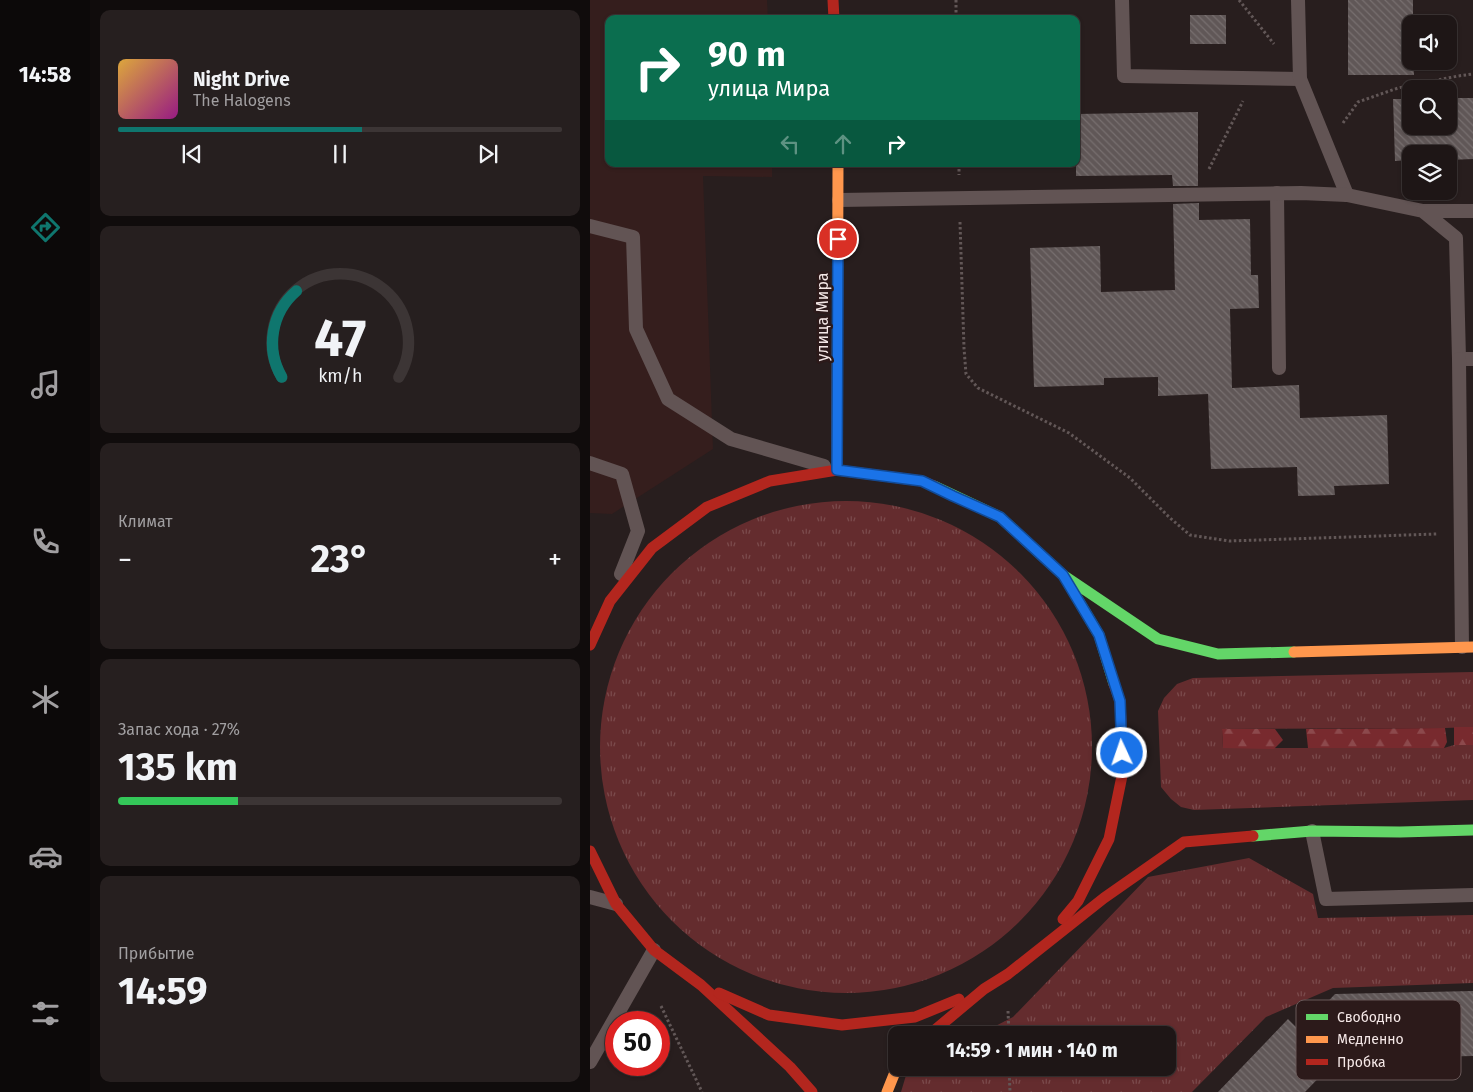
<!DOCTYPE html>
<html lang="ru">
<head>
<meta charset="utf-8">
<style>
  body { margin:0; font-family:"Fira Sans",sans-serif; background:#261f1f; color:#f1f3f6; height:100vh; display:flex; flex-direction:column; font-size:19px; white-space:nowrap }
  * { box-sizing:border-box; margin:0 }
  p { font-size:16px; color:#a19fa1 }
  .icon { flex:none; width:28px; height:28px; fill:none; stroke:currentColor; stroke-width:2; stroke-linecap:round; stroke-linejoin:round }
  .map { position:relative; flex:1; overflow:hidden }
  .details { display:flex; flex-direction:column; gap:10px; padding:10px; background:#100c0c; width:500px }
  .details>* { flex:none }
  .banner { position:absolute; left:15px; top:15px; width:475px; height:152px; border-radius:10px; box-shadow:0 1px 4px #0004,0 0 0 1px #3c3535; background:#0b6e4f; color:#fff; overflow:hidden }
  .tools { position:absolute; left:812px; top:15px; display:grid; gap:10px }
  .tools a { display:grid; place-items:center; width:55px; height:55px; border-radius:10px; background:#1e1616; box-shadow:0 1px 4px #0004,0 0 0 1px #3c3535; font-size:25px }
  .speed { position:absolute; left:15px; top:1011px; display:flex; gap:10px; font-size:25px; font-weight:700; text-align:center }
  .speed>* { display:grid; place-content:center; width:65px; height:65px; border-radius:50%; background:#1e1616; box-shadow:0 1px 4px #0004,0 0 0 1px #3c3535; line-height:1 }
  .speed .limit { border:8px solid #d22; background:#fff; color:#111 }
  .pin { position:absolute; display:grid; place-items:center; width:42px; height:42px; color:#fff; margin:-21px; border:2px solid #fff; border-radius:50%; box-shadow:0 1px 5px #0007 }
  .me { position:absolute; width:55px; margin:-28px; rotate:357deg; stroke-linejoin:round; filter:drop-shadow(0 0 4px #0008) }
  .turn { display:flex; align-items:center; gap:18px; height:105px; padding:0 20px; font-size:22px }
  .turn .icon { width:65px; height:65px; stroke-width:2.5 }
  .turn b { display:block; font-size:35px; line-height:42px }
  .lanes { display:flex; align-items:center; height:48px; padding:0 20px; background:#0003; justify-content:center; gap:25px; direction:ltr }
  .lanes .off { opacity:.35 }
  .big { font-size:38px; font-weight:700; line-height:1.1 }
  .details .widget { flex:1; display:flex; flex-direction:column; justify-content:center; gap:8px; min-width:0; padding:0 18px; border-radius:10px; background:#261f1f }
  .details .dial { align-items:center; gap:0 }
  .dial svg { height:130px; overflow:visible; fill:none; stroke:#3c3535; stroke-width:7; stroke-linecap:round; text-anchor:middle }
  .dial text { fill:#f1f3f6; stroke:none }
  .song { display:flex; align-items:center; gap:15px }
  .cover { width:60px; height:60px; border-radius:8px; background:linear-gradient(135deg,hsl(40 70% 55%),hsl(310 70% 35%)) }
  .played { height:5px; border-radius:2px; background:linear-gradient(90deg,#0f766e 55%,#3c3535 55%) }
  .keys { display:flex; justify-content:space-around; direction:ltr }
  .heat { display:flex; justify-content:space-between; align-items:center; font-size:28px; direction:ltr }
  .charge { height:8px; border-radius:4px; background:linear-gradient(90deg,#34c759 27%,#3c3535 0) }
  .trip { position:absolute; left:298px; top:1026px; width:288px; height:50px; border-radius:10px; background:#1e1616; box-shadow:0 1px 4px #0004,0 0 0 1px #3c3535; font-weight:700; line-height:50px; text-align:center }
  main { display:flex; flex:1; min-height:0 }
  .tabs { display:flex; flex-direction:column; width:90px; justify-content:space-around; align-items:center; background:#0c0909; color:#a19fa1 }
  .tabs .icon { width:35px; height:35px }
  .tabs .current { color:#0f766e }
  .tabs b { font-size:22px; color:#f1f3f6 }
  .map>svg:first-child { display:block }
  .built { fill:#351e1d }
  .grass { fill:url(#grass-tufts) }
  .forest { fill:url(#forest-firs) }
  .building { fill:url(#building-back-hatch) }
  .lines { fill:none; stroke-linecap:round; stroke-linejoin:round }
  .path { stroke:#625757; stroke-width:3; stroke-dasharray:2.5 2.5; stroke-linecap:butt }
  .lane { stroke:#625454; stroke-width:14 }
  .fast { stroke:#63d668; stroke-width:11 }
  .slow { stroke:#ff974d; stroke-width:11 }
  .jam { stroke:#b3261e; stroke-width:11 }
  .route-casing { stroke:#114b97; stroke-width:12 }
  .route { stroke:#1a73e8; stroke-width:9 }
  .labels { text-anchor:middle; stroke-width:5; stroke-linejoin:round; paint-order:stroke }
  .street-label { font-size:16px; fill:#f5e8e7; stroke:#2c1a1a }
  .key { fill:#2c1a1a; stroke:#685858; stroke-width:1 }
  .key-label { font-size:14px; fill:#f5e8e7 }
</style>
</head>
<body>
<main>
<nav class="tabs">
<b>14:58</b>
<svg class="icon current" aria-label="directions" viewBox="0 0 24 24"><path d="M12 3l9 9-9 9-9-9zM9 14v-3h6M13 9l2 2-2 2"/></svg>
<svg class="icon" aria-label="music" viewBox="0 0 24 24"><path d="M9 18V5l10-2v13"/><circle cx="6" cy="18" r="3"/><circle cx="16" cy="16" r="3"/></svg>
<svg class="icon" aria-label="phone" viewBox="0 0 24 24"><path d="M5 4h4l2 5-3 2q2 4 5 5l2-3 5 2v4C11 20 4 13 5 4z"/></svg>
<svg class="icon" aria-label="climate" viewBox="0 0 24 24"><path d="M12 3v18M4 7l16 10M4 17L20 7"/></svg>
<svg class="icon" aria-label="car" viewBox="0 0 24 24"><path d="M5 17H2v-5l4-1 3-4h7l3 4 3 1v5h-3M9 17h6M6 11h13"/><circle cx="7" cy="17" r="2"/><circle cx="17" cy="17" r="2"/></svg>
<svg class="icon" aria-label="filters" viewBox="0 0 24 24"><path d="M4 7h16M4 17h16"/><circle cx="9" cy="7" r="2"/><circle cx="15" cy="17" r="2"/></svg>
</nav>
<section class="details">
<div class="widget">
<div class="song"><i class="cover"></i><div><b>Night Drive</b><p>The Halogens</p></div></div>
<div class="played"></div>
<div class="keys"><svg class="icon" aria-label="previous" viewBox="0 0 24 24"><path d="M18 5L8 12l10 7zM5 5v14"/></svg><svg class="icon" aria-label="pause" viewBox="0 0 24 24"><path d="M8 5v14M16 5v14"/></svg><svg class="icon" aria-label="next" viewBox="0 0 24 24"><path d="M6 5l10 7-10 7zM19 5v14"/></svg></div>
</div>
<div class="widget dial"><svg viewBox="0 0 100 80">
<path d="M14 69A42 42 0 1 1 86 69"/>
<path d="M14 69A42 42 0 0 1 23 16" stroke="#0f766e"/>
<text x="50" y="56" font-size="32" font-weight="700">47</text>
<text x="50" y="72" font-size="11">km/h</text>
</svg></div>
<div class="widget"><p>Климат</p>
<div class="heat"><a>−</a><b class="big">23°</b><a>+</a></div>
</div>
<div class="widget"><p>Запас хода · 27%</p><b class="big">135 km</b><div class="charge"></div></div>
<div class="widget"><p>Прибытие</p><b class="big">14:59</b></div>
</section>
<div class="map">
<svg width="883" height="1092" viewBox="0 0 883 1092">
  <defs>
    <pattern id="grass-tufts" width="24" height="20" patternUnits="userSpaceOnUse" patternTransform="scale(1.25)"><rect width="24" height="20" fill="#642c2e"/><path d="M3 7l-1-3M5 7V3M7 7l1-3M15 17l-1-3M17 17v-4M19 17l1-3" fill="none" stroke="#7b4b4c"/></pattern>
    <pattern id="forest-firs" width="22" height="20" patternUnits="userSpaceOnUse" patternTransform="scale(1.25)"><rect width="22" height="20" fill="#782a2e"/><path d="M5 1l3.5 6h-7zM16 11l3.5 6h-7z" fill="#8c494c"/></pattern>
    <pattern id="building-back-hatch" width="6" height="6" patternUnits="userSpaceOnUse" patternTransform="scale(1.25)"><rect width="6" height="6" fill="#605757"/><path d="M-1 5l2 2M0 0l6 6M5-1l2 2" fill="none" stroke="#776f6f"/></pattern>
  </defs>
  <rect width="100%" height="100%" fill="#281e1e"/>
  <!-- built -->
  <polygon class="built" points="0,0 177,0 178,19 19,19 19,164 182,164 182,177 113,176 123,449 22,514 0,513"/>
  <!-- grass -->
  <g class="grass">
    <circle cx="256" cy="747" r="246"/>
    <polygon points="883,672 883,727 855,728 632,729 633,748 854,748 864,745 883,745 883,800 604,810 591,807 581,799 571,787 568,711 574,698 587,684 603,678"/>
    <polygon points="659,858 723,894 728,918 883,915 883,983 743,988 676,1017 602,1092 311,1092 317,1072 326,1068 576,1068 576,1035 388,1035 423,1017 558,877"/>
  </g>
  <!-- forest -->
  <g class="forest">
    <rect x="864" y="727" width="19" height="18"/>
    <polygon points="855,728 857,742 854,748 718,748 716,729"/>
    <polygon points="632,729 685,729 693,740 684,749 633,748"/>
  </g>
  <!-- building -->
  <g class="building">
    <polygon points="758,0 823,0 823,24 821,24 821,61 823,61 824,75 758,75"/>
    <rect x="600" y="15" width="36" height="29"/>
    <polygon points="859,98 883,98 883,159 859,160 859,154 821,154 821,160 805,161 803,99 821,99 821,126 859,126"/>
    <polygon points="608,112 608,186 583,186 582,175 486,176 486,114"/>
    <polygon points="609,203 609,220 660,219 661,275 668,275 669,308 640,309 642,388 709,385 710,418 797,415 799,484 744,486 745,495 708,496 707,467 621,469 618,394 568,396 568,377 514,378 514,385 444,387 440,248 510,246 511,292 585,290 583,204"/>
    <polygon points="883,991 883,1056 747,1059 715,1092 628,1092 698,1019 710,1031 745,994"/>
  </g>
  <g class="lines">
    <!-- path -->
    <g class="path">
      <polyline points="366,0 366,19"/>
      <polyline points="649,0 684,44"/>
      <polyline points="753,123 768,102 808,88 868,76 883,74"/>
      <polyline points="369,164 369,175"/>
      <polyline points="619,169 653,101"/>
      <polyline points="370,222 374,348 376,374 388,388 479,433 540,478 580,518 600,535 639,541 847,534"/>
      <polyline points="71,1006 112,1092"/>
      <polyline points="418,1011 419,1035"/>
      <polyline points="419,1068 420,1092"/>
    </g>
    <!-- lane -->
    <g class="lane">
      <polyline points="532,0 534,76 710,79"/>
      <polyline points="708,0 710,79 757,195"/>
      <polyline points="687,193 689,368"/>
      <polyline points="249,200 711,193 757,195 833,211 866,238 869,359 883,359"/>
      <polyline points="833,211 883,211"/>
      <polyline points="0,226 43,237 46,329 78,399 141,439 234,466"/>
      <polyline points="869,359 872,647"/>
      <polyline points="0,463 32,474 48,531 31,574"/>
      <polyline points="722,831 736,899 883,895"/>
      <polyline points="0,897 26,904"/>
      <polyline points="0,1062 64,950"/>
    </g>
    <!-- fast -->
    <g class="fast">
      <polyline points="344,486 410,517 473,575 568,639 628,654 704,652"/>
      <polyline points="478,583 509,635 524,684"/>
      <polyline points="663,836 722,831 810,832 883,830"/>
    </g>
    <!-- slow -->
    <g class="slow">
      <polyline points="247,470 248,164"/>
      <polyline points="704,652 883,647"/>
      <polyline points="297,1092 305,1072 309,1068"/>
    </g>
    <!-- jam -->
    <g class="jam">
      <polyline points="243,0 244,19"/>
      <polyline points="0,645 20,601 62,548 117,507 180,481 247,470 332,481 344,486"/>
      <polyline points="0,851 26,904 64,950 111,985 200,1067 222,1092"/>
      <polyline points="473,919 488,901 519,839 533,771 530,701 524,684"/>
      <polyline points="129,993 179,1015 252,1025 325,1017 369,999"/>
      <polyline points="339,1035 394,989 418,974 514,898 594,842 663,836"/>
    </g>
  </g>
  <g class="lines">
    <!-- route casing -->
    <g class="route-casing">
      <polyline id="route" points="248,239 247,470 332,481 363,496 410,517 473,575 509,635 530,701 532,753"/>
    </g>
    <!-- route -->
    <use href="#route" class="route"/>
  </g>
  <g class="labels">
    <!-- street labels -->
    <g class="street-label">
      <text transform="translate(232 317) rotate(-90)" y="6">улица Мира</text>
    </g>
  </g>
  <!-- legend -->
  <rect x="706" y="1000" width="165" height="80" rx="8" class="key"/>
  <rect x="716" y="1014" width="22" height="6" fill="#63d668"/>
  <rect x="716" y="1036" width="22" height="7" fill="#ff974d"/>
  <rect x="716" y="1059" width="22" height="6" fill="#b3261e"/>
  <g class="key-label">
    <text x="747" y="1022">Свободно</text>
    <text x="747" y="1044">Медленно</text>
    <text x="747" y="1067">Пробка</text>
  </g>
</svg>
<div class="tools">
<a><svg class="icon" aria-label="sound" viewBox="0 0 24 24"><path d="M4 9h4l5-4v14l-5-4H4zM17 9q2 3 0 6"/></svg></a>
<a><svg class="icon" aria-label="search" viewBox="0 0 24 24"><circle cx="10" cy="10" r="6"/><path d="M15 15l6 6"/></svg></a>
<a><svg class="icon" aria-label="layers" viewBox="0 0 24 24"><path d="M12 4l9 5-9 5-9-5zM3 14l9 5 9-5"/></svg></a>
</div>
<div class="speed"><div class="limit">50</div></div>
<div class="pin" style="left:248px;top:239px;background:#d93025"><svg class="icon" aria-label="arrive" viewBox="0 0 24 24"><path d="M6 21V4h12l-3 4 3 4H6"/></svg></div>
<svg class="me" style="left:532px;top:753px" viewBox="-20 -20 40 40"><circle r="17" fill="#1a73e8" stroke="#fff" stroke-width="3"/><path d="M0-11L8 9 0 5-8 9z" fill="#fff"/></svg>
<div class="trip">14:59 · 1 мин · 140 m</div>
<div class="banner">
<div class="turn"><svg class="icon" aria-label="right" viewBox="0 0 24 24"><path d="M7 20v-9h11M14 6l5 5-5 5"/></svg><div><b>90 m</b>улица Мира</div></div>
<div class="lanes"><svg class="icon off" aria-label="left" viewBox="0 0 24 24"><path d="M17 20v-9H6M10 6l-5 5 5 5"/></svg><svg class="icon off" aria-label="ahead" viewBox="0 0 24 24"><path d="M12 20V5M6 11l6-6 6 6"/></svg><svg class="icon" aria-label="right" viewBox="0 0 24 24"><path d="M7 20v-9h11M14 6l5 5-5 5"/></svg></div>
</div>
</div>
</main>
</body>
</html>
